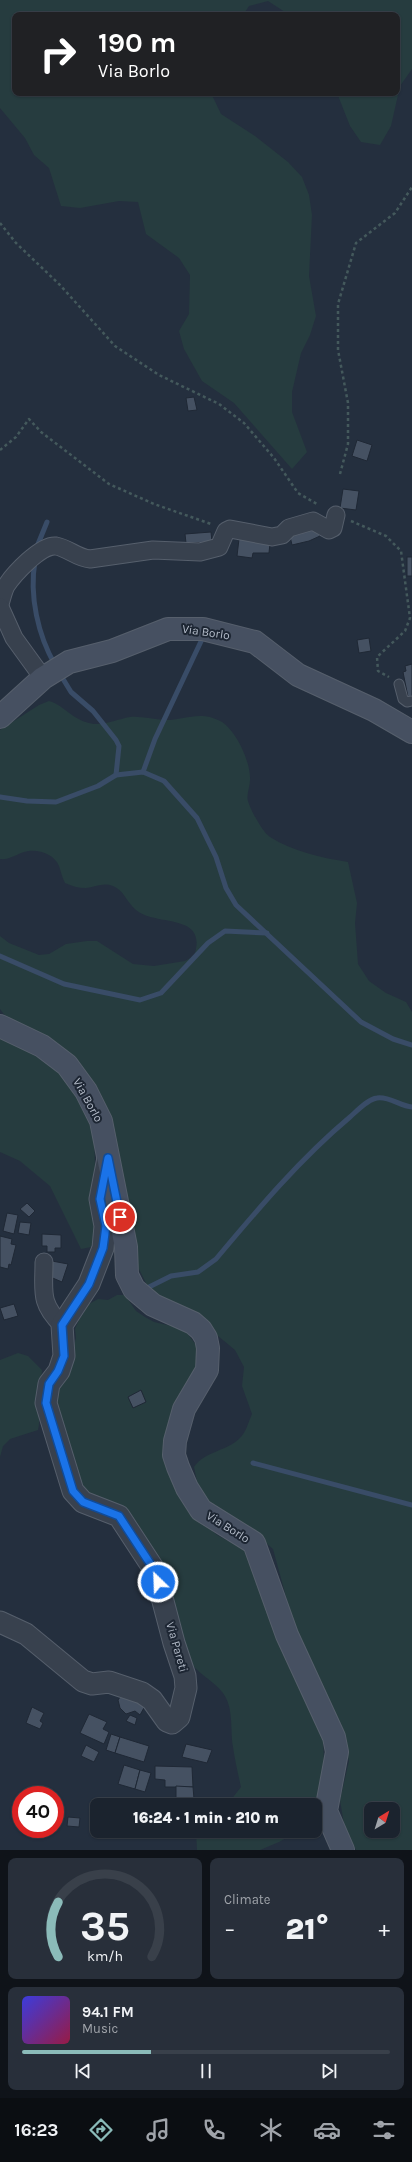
<!DOCTYPE html>
<html lang="en">
<head>
<meta charset="utf-8">
<style>
  body { margin:0; font-family:Karla,sans-serif; background:#282f3a; color:#f1f3f6; height:100vh; display:flex; flex-direction:column; font-size:15px; white-space:nowrap }
  * { box-sizing:border-box; margin:0 }
  p { font-size:13px; color:#a0a4aa }
  .icon { flex:none; width:22px; height:22px; fill:none; stroke:currentColor; stroke-width:2; stroke-linecap:round; stroke-linejoin:round }
  .map { position:relative; height:1850px; overflow:hidden }
  .drawer { display:flex; flex-direction:column; gap:8px; padding:8px; background:#0f1319; flex:1 }
  .drawer>* { flex:none }
  .hud { position:absolute; left:12px; top:12px; width:388px; height:84px; border-radius:8px; box-shadow:0 1px 3px #0004,0 0 0 1px #39404a; background:#202124; color:#fff; overflow:hidden }
  .needle { width:26px; rotate:38deg }
  .tools { position:absolute; left:364px; top:1802px; display:grid; gap:8px }
  .tools a { display:grid; place-items:center; width:36px; height:36px; border-radius:8px; background:#1b232e; box-shadow:0 1px 3px #0004,0 0 0 1px #39404a; font-size:20px }
  .speed { position:absolute; left:12px; top:1786px; display:flex; gap:8px; font-size:20px; font-weight:700; text-align:center }
  .speed>* { display:grid; place-content:center; width:52px; height:52px; border-radius:50%; background:#1b232e; box-shadow:0 1px 3px #0004,0 0 0 1px #39404a; line-height:1 }
  .speed .limit { border:6px solid #d22; background:#fff; color:#111 }
  .pin { position:absolute; display:grid; place-items:center; width:34px; height:34px; color:#fff; margin:-17px; border:2px solid #fff; border-radius:50%; box-shadow:0 1px 4px #0007 }
  .me { position:absolute; width:44px; margin:-22px; rotate:336deg; stroke-linejoin:round; filter:drop-shadow(0 0 3px #0008) }
  .turn { display:flex; align-items:center; gap:14px; height:84px; padding:0 20px; font-size:18px }
  .turn .icon { width:52px; height:52px; stroke-width:2.5 }
  .turn b { display:block; font-size:28px; line-height:34px }
  .big { font-size:30px; font-weight:800; line-height:1.1 }
  .drawer .card { flex:1; display:flex; flex-direction:column; justify-content:center; gap:6px; min-width:0; padding:0 14px; border-radius:8px; background:#282f3a }
  .drawer .dial { align-items:center; gap:0 }
  .dial svg { height:104px; overflow:visible; fill:none; stroke:#39404a; stroke-width:7; stroke-linecap:round; text-anchor:middle }
  .dial text { fill:#f1f3f6; stroke:none }
  .song { display:flex; align-items:center; gap:12px }
  .cover { width:48px; height:48px; border-radius:6px; background:linear-gradient(135deg,hsl(240 70% 55%),hsl(340 70% 35%)) }
  .played { height:4px; border-radius:2px; background:linear-gradient(90deg,#8bbbb9 35%,#39404a 35%) }
  .keys { display:flex; justify-content:space-around; direction:ltr }
  .heat { display:flex; justify-content:space-between; align-items:center; font-size:22px; direction:ltr }
  .drawer .tiles { flex:1; display:grid; gap:8px; grid-template-columns:1fr 1fr }
  .card:last-child { grid-column:span 2 }
  .trip { position:absolute; left:90px; top:1798px; width:232px; height:40px; border-radius:8px; background:#1b232e; box-shadow:0 1px 3px #0004,0 0 0 1px #39404a; font-weight:800; line-height:40px; text-align:center }
  .tab-bar { display:flex; height:64px; justify-content:space-around; align-items:center; background:#0b0e12; color:#a0a4aa }
  .tab-bar .icon { width:28px; height:28px }
  .tab-bar .current { color:#8bbbb9 }
  .tab-bar b { font-size:18px; color:#f1f3f6 }
  .map>svg:first-child { display:block }
  .green { fill:#263c3f; fill-rule:evenodd }
  .lines { fill:none; stroke-linecap:round; stroke-linejoin:round }
  .stream { stroke:#394c67; stroke-width:5 }
  .building { fill:#455162; stroke:#1f2835 }
  .service-casing { stroke:#565f6c; stroke-width:11 }
  .minor-casing { stroke:#565f6c; stroke-width:19 }
  .tertiary-casing { stroke:#565f6c; stroke-width:23 }
  .secondary-casing { stroke:#565f6c; stroke-width:24 }
  .path { stroke:#44595c; stroke-width:2.5; stroke-dasharray:3 3; stroke-linecap:butt }
  .service { stroke:#38414e; stroke-width:9 }
  .minor { stroke:#38414e; stroke-width:17 }
  .tertiary { stroke:#38414e; stroke-width:21 }
  .secondary { stroke:#465061; stroke-width:22 }
  .route-casing { stroke:#114b97; stroke-width:10 }
  .route { stroke:#1a73e8; stroke-width:7 }
  .labels { text-anchor:middle; stroke-width:4; stroke-linejoin:round; paint-order:stroke }
  .street-label { font-size:12px; fill:#b4bcc9; stroke:#1d2633 }
</style>
</head>
<body>
<div class="map">
<svg width="412" height="1850" viewBox="0 0 412 1850">
  <rect width="100%" height="100%" fill="#242f3e"/>
  <!-- green -->
  <g class="green">
    <polygon points="0,0 412,0 412,69 400,86 391,126 380,145 361,142 350,126 337,93 397,93 397,15 286,15 285,12 268,1 249,6 243,15 15,15 15,93 211,93 221,114 255,136 288,162 302,177 309,195 312,215 309,276 316,316 310,335 301,353 292,392 292,412 307,452 292,469 234,403 202,381 184,349 179,331 189,314 190,275 179,258 146,234 138,202 119,201 80,208 61,206 49,168 34,155 25,138 0,108"/>
    <path d="M49,701C66,706 72,721 94,724C106,725 118,719 130,717C141,716 151,719 163,720C184,721 200,709 222,722C237,732 251,763 250,780C250,787 246,795 248,801C250,809 263,833 270,837C292,851 322,858 348,862L357,903L355,923L358,964L369,981L386,993L406,1002L412,1012V1850H356L345,1830L340,1800L349,1761L344,1742L299,1644L273,1549L250,1529L214,1509L198,1486L194,1467C205,1451 225,1452 239,1439C246,1433 248,1423 252,1414L242,1386L244,1367L235,1350L212,1331L157,1298L146,1283L133,1257L109,1118L9,1021L0,1009V936L9,943L39,955L49,954L66,944L87,941H97L133,964L154,966L185,961L194,956C209,912 156,927 136,910C127,903 124,890 113,886C103,882 95,887 86,888C78,888 72,886 65,883C62,877 61,872 59,866C54,853 36,848 24,852C15,855 9,860 0,859V730L39,705ZM371,1809H393V1831H371Z"/>
    <polygon points="0,1037 16,1042 69,1080 94,1134 95,1167 91,1200 97,1232 91,1247 81,1249 50,1186 20,1161 0,1152"/>
    <path d="M117,1295H125L136,1311L145,1317L154,1322L184,1329L196,1345L198,1364L175,1410L193,1513L217,1535L245,1550L323,1737L324,1764L315,1808V1805H227L241,1787C238,1774 235,1760 233,1747C230,1729 234,1708 223,1693C212,1679 196,1673 187,1658L170,1591L82,1488L56,1409V1392L67,1369L76,1338L75,1329L79,1320L89,1304L98,1299L108,1300Z"/>
    <path d="M18,1353L28,1356L42,1370C42,1381 37,1388 36,1398C35,1410 42,1415 38,1430L10,1439L3,1446L0,1457V1360Z"/>
    <polygon points="196,1831 298,1831 279,1842 260,1850 197,1850"/>
  </g>
  <g class="lines">
    <!-- stream -->
    <g class="stream">
      <polyline points="36,549 47,522"/>
      <path d="M35,561C29,596 38,635 55,665"/>
      <polyline points="60,674 71,692 93,711 116,740 119,746 116,775"/>
      <polyline points="143,772 155,739 204,635"/>
      <polyline points="0,797 27,801 56,802 98,786 116,775 143,772 164,781 197,818 216,857 226,888 236,905 361,1022 393,1039 412,1045"/>
      <polyline points="0,956 64,984 140,1000 161,993 208,943 225,931 267,933"/>
      <path d="M145,1289L171,1276L198,1272L216,1259C258,1209 300,1159 350,1117C357,1111 368,1099 377,1098C389,1096 400,1106 412,1107"/>
      <polyline points="253,1463 412,1505"/>
    </g>
  </g>
  <!-- building -->
  <g class="building">
    <polygon points="194,397 197,410 188,411 186,398"/>
    <polygon points="357,440 372,445 367,461 352,456"/>
    <polygon points="343,489 359,491 356,510 340,508"/>
    <polygon points="314,524 320,536 309,541 292,545 289,532"/>
    <polygon points="211,532 212,542 186,543 185,534"/>
    <polygon points="239,539 270,543 269,553 253,553 252,558 237,556"/>
    <rect x="407" y="557" width="5" height="19"/>
    <polygon points="369,638 371,651 359,653 357,640"/>
    <polygon points="412,664 412,696 408,697 403,672 406,671 405,666"/>
    <polygon points="27,1203 35,1211 29,1217 20,1209"/>
    <polygon points="7,1213 18,1215 14,1234 3,1231"/>
    <polygon points="20,1222 31,1223 29,1235 18,1233"/>
    <polygon points="42,1234 61,1235 61,1248 55,1248 55,1252 47,1252 47,1246 42,1246"/>
    <polygon points="0,1236 12,1239 11,1244 16,1245 11,1265 9,1264 8,1269 0,1267"/>
    <polygon points="52,1261 68,1264 62,1282 48,1276"/>
    <polygon points="14,1304 18,1316 4,1320 0,1308"/>
    <polygon points="141,1390 146,1402 133,1408 128,1397"/>
    <polygon points="123,1693 145,1706 140,1715 135,1711 126,1714 120,1708 118,1700"/>
    <polygon points="32,1707 44,1713 40,1721 43,1723 40,1729 26,1723"/>
    <polygon points="89,1714 107,1722 103,1729 109,1732 104,1744 80,1733"/>
    <polygon points="130,1715 137,1718 135,1725 126,1721"/>
    <polygon points="111,1734 120,1737 115,1753 106,1750"/>
    <polygon points="120,1737 149,1746 144,1762 115,1753"/>
    <polygon points="186,1744 212,1750 207,1763 182,1757"/>
    <polygon points="86,1745 99,1752 94,1762 81,1756"/>
    <polygon points="124,1765 140,1770 135,1789 118,1784"/>
    <polygon points="155,1766 192,1767 193,1787 165,1787 165,1780 155,1779"/>
    <polygon points="140,1770 151,1773 145,1792 135,1789"/>
    <polygon points="176,1786 193,1787 194,1799 176,1798"/>
    <polygon points="176,1798 194,1799 195,1805 176,1805"/>
    <polygon points="68,1817 80,1818 79,1827 67,1826"/>
  </g>
  <g class="lines">
    <!-- service casing -->
    <g class="service-casing">
      <polyline id="service" points="399,684 403,699 407,702 412,701"/>
    </g>
    <!-- minor casing -->
    <g class="minor-casing">
      <g id="minor">
        <path d="M0,604C2,598 3,592 6,586C13,575 41,544 56,546C68,548 77,558 90,559L153,550L200,552L219,547L226,531L230,529L272,537L282,535L289,528L313,521L329,530L333,528L336,515"/>
        <polyline points="0,607 14,638 43,678"/>
        <path d="M44,1262C44,1291 39,1303 62,1325"/>
      </g>
    </g>
    <!-- tertiary casing -->
    <g class="tertiary-casing">
      <polyline id="tertiary" points="0,1622 26,1634 83,1681 92,1684 109,1682 142,1693 152,1700 167,1721 172,1723 179,1717 186,1688 185,1676 174,1643 155,1571 119,1516 83,1502 73,1491 46,1403 49,1384 59,1371 64,1356 62,1325 89,1284 103,1248 105,1226 100,1199 108,1158"/>
    </g>
    <!-- secondary casing -->
    <g class="secondary-casing">
      <g id="secondary">
        <polyline points="0,717 43,678 69,662 112,651 168,629 203,629 255,642 298,675 374,710 412,732"/>
        <polyline points="0,1026 42,1046 67,1065 86,1091 101,1121 126,1247 127,1275 134,1289 153,1305 193,1323 201,1330 206,1338 208,1348 207,1370 184,1409 175,1441 174,1455 178,1467 187,1488 201,1510 254,1543 287,1635 334,1737 337,1752 326,1811 343,1850"/>
      </g>
    </g>
    <!-- path -->
    <g class="path">
      <polyline points="0,223 16,243 60,285 115,346 159,375 219,404 244,423 274,458 298,493 317,504"/>
      <polyline points="0,450 16,437 29,419 41,432 109,484 154,504 211,524"/>
      <polyline points="340,474 348,444 348,403 338,350 338,304 356,243 395,213 412,187"/>
      <polyline points="351,521 386,536 401,551 410,618 405,631 377,657 378,671 389,677"/>
    </g>
    <!-- service -->
    <use href="#service" class="service"/>
    <!-- minor -->
    <use href="#minor" class="minor"/>
    <!-- tertiary -->
    <use href="#tertiary" class="tertiary"/>
    <!-- secondary -->
    <use href="#secondary" class="secondary"/>
  </g>
  <g class="lines">
    <!-- route casing -->
    <g class="route-casing">
      <polyline id="route" points="120,1217 108,1158 100,1199 106,1226 103,1248 89,1284 62,1325 64,1356 58,1371 49,1384 46,1403 73,1491 83,1502 119,1516 155,1571 158,1582"/>
    </g>
    <!-- route -->
    <use href="#route" class="route"/>
  </g>
  <g class="labels">
    <!-- street labels -->
    <g class="street-label">
      <text transform="translate(206 632) rotate(8)" y="4">Via Borlo</text>
      <text transform="translate(88 1100) rotate(61)" y="4">Via Borlo</text>
      <text transform="translate(228 1527) rotate(32)" y="4">Via Borlo</text>
      <text transform="translate(177 1647) rotate(74)" y="4">Via Pareti</text>
    </g>
  </g>
</svg>
<div class="tools">
<a><svg class="needle" viewBox="-14 -14 28 28"><path d="M0-13l5 13h-10z" fill="#e53935"/><path d="M0 13l5-13h-10z" fill="#a0a4aa"/></svg></a>
</div>
<div class="speed"><div class="limit">40</div></div>
<div class="pin" style="left:120px;top:1217px;background:#d93025"><svg class="icon" aria-label="arrive" viewBox="0 0 24 24"><path d="M6 21V4h12l-3 4 3 4H6"/></svg></div>
<svg class="me" style="left:158px;top:1582px" viewBox="-20 -20 40 40"><circle r="17" fill="#1a73e8" stroke="#fff" stroke-width="3"/><path d="M0-11L8 9 0 5-8 9z" fill="#fff"/></svg>
<div class="trip">16:24 · 1 min · 210 m</div>
<div class="hud">
<div class="turn"><svg class="icon" aria-label="right" viewBox="0 0 24 24"><path d="M7 20v-9h11M14 6l5 5-5 5"/></svg><div><b>190 m</b>Via Borlo</div></div>
</div>
</div>
<section class="drawer">
<div class="tiles">
<div class="card dial"><svg viewBox="0 0 100 80">
<path d="M14 69A42 42 0 1 1 86 69"/>
<path d="M14 69A42 42 0 0 1 14 27" stroke="#8bbbb9"/>
<text x="50" y="56" font-size="32" font-weight="700">35</text>
<text x="50" y="72" font-size="11">km/h</text>
</svg></div>
<div class="card"><p>Climate</p>
<div class="heat"><a>−</a><b class="big">21°</b><a>+</a></div>
</div>
<div class="card">
<div class="song"><i class="cover"></i><div><b>94.1 FM</b><p>Music</p></div></div>
<div class="played"></div>
<div class="keys"><svg class="icon" aria-label="previous" viewBox="0 0 24 24"><path d="M18 5L8 12l10 7zM5 5v14"/></svg><svg class="icon" aria-label="pause" viewBox="0 0 24 24"><path d="M8 5v14M16 5v14"/></svg><svg class="icon" aria-label="next" viewBox="0 0 24 24"><path d="M6 5l10 7-10 7zM19 5v14"/></svg></div>
</div>
</div>
</section>
<nav class="tab-bar">
<b>16:23</b>
<svg class="icon current" aria-label="directions" viewBox="0 0 24 24"><path d="M12 3l9 9-9 9-9-9zM9 14v-3h6M13 9l2 2-2 2"/></svg>
<svg class="icon" aria-label="music" viewBox="0 0 24 24"><path d="M9 18V5l10-2v13"/><circle cx="6" cy="18" r="3"/><circle cx="16" cy="16" r="3"/></svg>
<svg class="icon" aria-label="phone" viewBox="0 0 24 24"><path d="M5 4h4l2 5-3 2q2 4 5 5l2-3 5 2v4C11 20 4 13 5 4z"/></svg>
<svg class="icon" aria-label="climate" viewBox="0 0 24 24"><path d="M12 3v18M4 7l16 10M4 17L20 7"/></svg>
<svg class="icon" aria-label="car" viewBox="0 0 24 24"><path d="M5 17H2v-5l4-1 3-4h7l3 4 3 1v5h-3M9 17h6M6 11h13"/><circle cx="7" cy="17" r="2"/><circle cx="17" cy="17" r="2"/></svg>
<svg class="icon" aria-label="filters" viewBox="0 0 24 24"><path d="M4 7h16M4 17h16"/><circle cx="9" cy="7" r="2"/><circle cx="15" cy="17" r="2"/></svg>
</nav>
</body>
</html>
